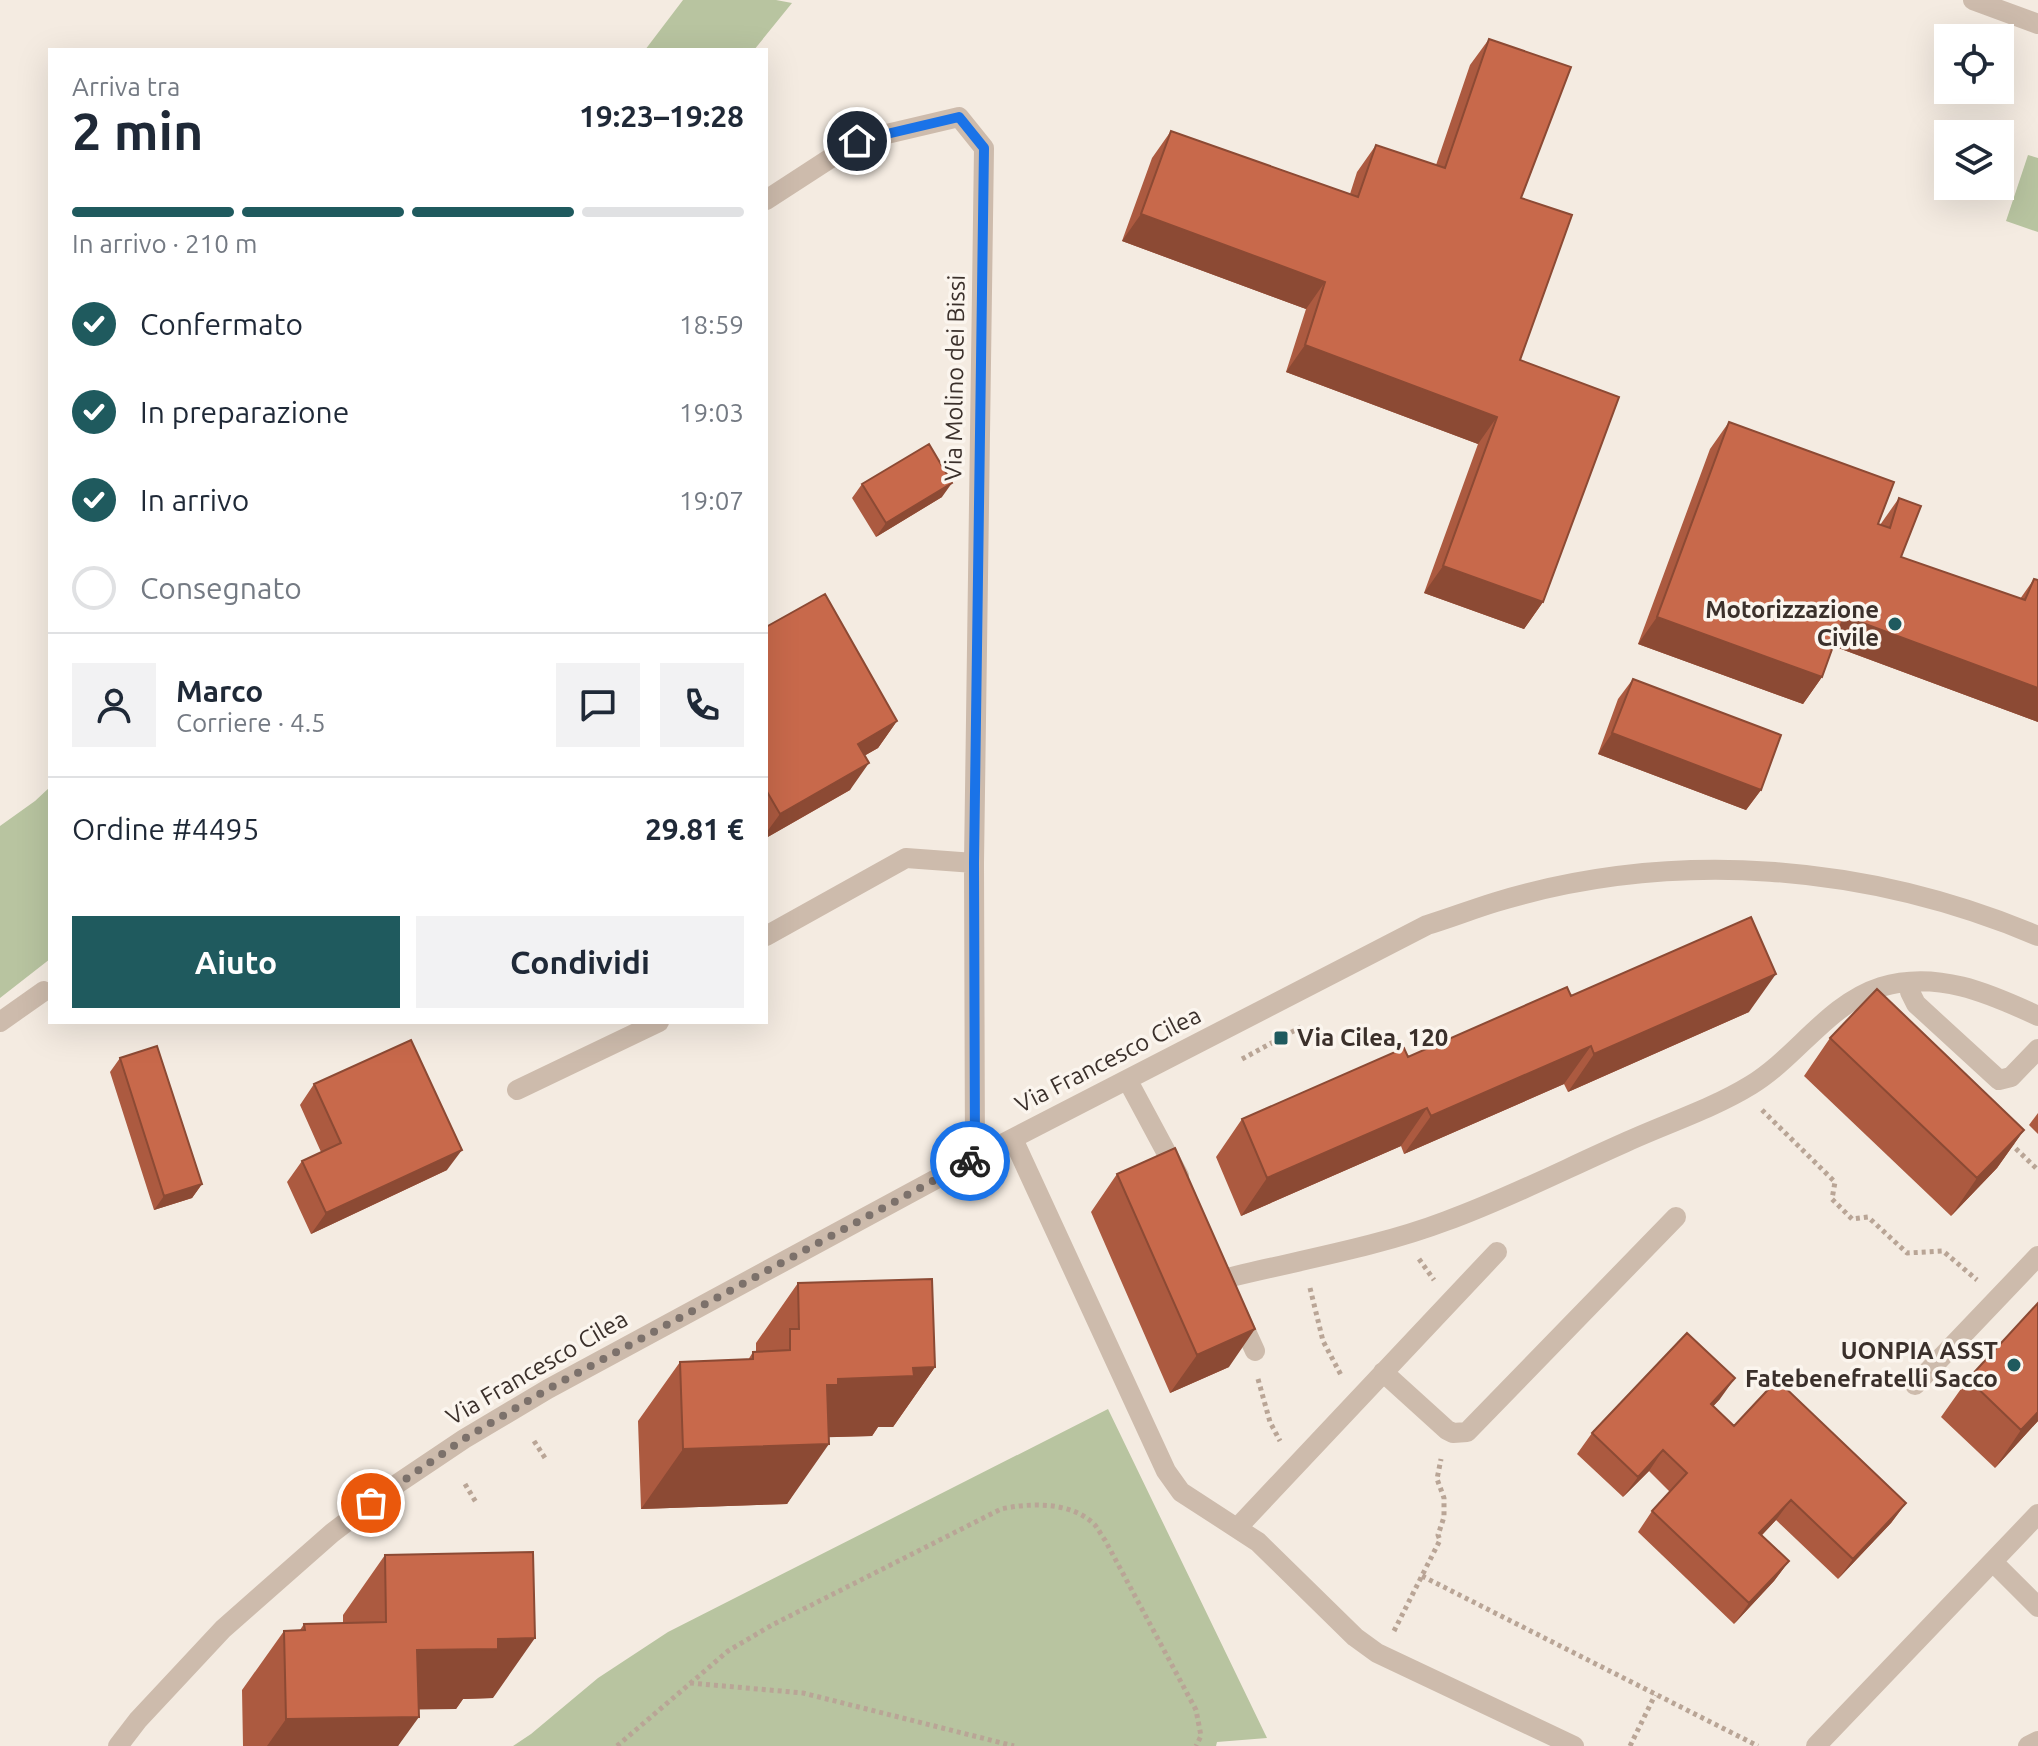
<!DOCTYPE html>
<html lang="it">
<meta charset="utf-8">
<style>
:root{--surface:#fff;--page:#f2f2f3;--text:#1f2937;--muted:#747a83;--line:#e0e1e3;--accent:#1f5a5e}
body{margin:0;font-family:Ubuntu,sans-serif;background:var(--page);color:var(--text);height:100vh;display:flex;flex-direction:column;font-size:30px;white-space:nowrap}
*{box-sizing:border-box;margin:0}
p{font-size:26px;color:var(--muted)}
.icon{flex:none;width:44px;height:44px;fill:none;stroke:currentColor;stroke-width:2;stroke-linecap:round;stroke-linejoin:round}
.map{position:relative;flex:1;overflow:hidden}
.panel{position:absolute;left:48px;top:48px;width:720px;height:976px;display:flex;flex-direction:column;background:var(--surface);border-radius:0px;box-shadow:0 8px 32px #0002}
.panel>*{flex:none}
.fabs{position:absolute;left:1934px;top:24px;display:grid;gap:16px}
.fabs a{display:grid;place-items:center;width:80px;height:80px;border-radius:0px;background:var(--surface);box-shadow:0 8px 32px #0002;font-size:40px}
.pin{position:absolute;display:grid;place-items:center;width:68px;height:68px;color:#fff;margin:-34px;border:4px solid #fff;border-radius:50%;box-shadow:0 2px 8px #0007}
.courier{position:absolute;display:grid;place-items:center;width:80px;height:80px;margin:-40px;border:6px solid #1a73e8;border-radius:50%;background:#fff;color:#222;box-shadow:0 2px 10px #0007}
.overview em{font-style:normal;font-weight:600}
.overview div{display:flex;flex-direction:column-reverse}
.overview{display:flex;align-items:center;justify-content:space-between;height:136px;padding:0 24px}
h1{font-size:52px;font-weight:600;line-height:60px}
.bar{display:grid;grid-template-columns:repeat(4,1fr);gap:12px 8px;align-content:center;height:96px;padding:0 24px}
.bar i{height:10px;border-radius:6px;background:var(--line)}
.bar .active{background:var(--accent)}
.bar p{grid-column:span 4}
.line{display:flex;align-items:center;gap:20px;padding:0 24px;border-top:2px solid var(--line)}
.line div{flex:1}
.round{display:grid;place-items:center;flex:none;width:84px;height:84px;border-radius:0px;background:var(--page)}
ol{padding:0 24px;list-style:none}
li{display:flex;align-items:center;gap:24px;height:88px}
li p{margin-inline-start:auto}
li .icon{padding:8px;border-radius:50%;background:var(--accent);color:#fff;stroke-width:4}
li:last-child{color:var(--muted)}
li i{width:44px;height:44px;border:4px solid var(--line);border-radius:50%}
.action{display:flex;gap:16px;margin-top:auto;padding:16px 24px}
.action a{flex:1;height:92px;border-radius:0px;background:var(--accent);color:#fff;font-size:32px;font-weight:600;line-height:92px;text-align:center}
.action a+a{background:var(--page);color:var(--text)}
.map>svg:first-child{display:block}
.green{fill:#b8c4a0}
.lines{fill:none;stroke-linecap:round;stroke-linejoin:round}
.path{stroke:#b9a596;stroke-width:5;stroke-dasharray:4 4;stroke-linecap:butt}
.minor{stroke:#cdbbac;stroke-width:20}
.wall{fill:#ac5a40}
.shaded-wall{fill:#8c4a34}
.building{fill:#c8694b;stroke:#8c4a34;stroke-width:2}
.done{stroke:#7c716b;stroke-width:8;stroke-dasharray:0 14.4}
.route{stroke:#1a73e8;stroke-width:10}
.poi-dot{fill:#1f5a5e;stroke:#fbf5ee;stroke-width:3}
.labels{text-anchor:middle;stroke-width:7;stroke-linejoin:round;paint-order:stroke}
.street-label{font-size:24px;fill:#3b302b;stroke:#fbf5ee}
.poi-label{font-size:24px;font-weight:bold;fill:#3b302b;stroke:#fbf5ee;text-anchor:end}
</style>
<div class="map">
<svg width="2038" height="1746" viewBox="0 0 2038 1746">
<rect width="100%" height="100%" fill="#f4ebe1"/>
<path class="green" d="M683 0H776L792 3 754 50H645Z
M2028 155 2038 158V232L2006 221Z
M50 787V959L0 998V826L35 801Z
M1108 1409 1267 1738 1217 1742 1216 1746H513L531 1734 598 1678 668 1632Z"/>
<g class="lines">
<path class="path" d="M1242 1059 1301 1027
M1762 1110 1835 1182 1832 1199 1852 1219 1868 1217 1907 1253 1943 1251 1977 1280
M2010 1143 2038 1170
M1419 1259 1434 1280
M1310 1288 1323 1341 1341 1375
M1258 1379 1270 1422 1280 1441
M534 1441 547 1461
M465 1484 477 1504
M1422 1576 1758 1746
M1394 1631 1440 1540 1438 1535 1444 1517V1498L1437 1479 1441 1459
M690 1683 803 1693 1014 1746
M617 1746 728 1651 772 1625 1001 1509C1029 1503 1070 1501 1094 1524 1098 1528 1101 1535 1105 1540L1196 1710 1201 1736 1196 1746
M1630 1746 1655 1695"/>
<path class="minor" d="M1973 0 2038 24
M766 200 857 141 959 117 984 148 974 863 975 1158
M766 936 906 858 974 863
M1910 982V992L1916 1004 1999 1080 2011 1077 2038 1049
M0 1022 44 991
M1128 1081 1179 1176
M517 1090 659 1022
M1013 1139 1166 1471 1181 1492 1258 1542 1355 1637 1377 1653 1574 1746
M1223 1279C1295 1261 1378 1247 1446 1221 1507 1199 1565 1169 1624 1143 1665 1124 1712 1109 1751 1085 1797 1057 1828 1004 1881 987 1936 970 1989 993 2038 1016
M1239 1316 1255 1351
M1383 1372 1447 1430 1453 1433 1467 1432 1676 1217
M1915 1385 2038 1256
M1237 1528 1497 1252
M1993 1562 2038 1607
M118 1746 138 1720 223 1629 332 1533 391 1488 464 1439 548 1389 975 1158 1427 925C1450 918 1473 909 1496 902 1675 848 1867 864 2038 936
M1816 1746 2038 1514
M2028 1746 2038 1741"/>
</g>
<path class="wall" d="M1489 39 1521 198 1520 360 1543 602 1524 629 1424 593 1478 444 1286 372 1306 309 1122 241 1152 158 1171 131 1350 194 1357 172 1376 145 1436 165 1470 65Z
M1729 422 1878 524 1880 525 1899 498 1901 557 2020 599 2034 579 2038 722 1833 646 1822 677 1803 704 1638 644 1710 449Z
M862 484 942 497 876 537 852 498Z
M766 627 897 721 878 748 864 756 850 790 766 838Z
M1633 679 1761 790 1746 810 1598 754 1618 699Z
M1571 996 1749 1012 1568 1092 1564 1084 1404 1154 1401 1146 1241 1216 1216 1157 1242 1119Z
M1830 1038 2024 1130 1997 1168 1951 1216 1804 1076Z
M120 1058 202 1184 192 1198 154 1210 110 1072Z
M314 1084 447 1170 311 1234 287 1182 302 1161 321 1152 300 1105Z
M2038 1113V1134L2029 1125Z
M1117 1174 1229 1367 1170 1393 1091 1212Z
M798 1283 935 1367 893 1427H878L872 1436 829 1437 787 1504 641 1509 638 1421 680 1362 748 1360 753 1352H756V1343Z
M1968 1379 2038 1421 1995 1468 1941 1417Z
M1720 1399 1713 1406 1734 1426 1906 1503 1891 1523 1838 1579 1776 1520 1762 1535 1789 1561 1774 1581 1734 1624 1638 1532 1652 1511 1670 1492 1649 1471 1623 1497 1577 1454 1592 1433Z
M385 1555 493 1698 463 1699 456 1709H418L398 1746H243L242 1690 284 1631 300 1630 304 1624 343 1623V1615Z"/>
<path class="shaded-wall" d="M1141 214 1325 282 1306 309 1122 241Z
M1305 345 1497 417 1478 444 1286 372Z
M952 483 942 497 876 537 886 523Z
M1443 566 1543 602 1524 629 1424 593Z
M1844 616 2038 688V722L1825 643Z
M1657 617 1822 677 1803 704 1638 644Z
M897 721 878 748 839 770 858 744Z
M1612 733 1761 790 1746 810 1598 754Z
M869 763 850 790 766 838V833L780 814Z
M1776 974 1749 1012 1568 1092 1594 1054Z
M1591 1046 1564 1084 1404 1154 1431 1116Z
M1427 1108 1401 1146 1241 1216 1267 1178Z
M2024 1130 1997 1168 1951 1216 1977 1178Z
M462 1150 447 1170 311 1234 326 1213Z
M202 1184 192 1198 154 1210 164 1196Z
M1255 1329 1229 1367 1170 1393 1197 1355Z
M935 1367 893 1427H878L872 1436 801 1438 827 1385 838 1379 913 1368Z
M1735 1378 1720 1399 1696 1425 1711 1404Z
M2038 1412V1421L1995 1468 2021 1430Z
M829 1444 787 1504 641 1509 683 1449Z
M1663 1450 1649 1471 1623 1497 1638 1477Z
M1791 1500 1776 1520 1745 1553 1759 1533Z
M1906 1503 1891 1523 1838 1579 1853 1559Z
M1789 1561 1774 1581 1734 1624 1749 1603Z
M535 1638 493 1698 463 1699 456 1709 376 1710 417 1650 498 1639Z
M419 1717 398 1746H267L286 1719Z"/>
<path class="building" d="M1489 39 1571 67 1521 198 1572 215 1520 360 1619 397 1543 602 1443 566 1497 417 1305 345 1325 282 1141 214 1171 131 1358 197 1376 145 1445 168Z
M1729 422 1894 482 1878 524 1890 528 1899 498 1921 506 1901 557 2025 600 2034 579 2038 580V688L1844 616 1822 677 1657 617Z
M929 444 952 483 886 523 862 484Z
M825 594 897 721 858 744 869 763 780 814 766 790V627Z
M1633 679 1781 735 1761 790 1612 733Z
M1751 917 1776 974 1594 1054 1591 1046 1431 1116 1427 1108 1267 1178 1242 1119 1404 1048 1408 1057 1567 987 1571 996Z
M1877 989 2024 1130 1977 1178 1830 1038Z
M411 1040 462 1150 326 1213 302 1161 341 1143 314 1084Z
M157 1046 202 1184 164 1196 120 1058Z
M1175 1148 1255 1329 1197 1355 1117 1174Z
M932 1279 935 1367 913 1368 914 1376 838 1379V1385H827L829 1444 683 1449 680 1362 753 1359V1352L790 1350V1329H799L798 1283Z
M2038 1303V1412L2021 1430 1968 1379Z
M1687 1333 1735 1378 1711 1404 1734 1426 1777 1380 1906 1503 1853 1559 1791 1500 1759 1533 1789 1561 1749 1603 1652 1511 1687 1473 1663 1450 1638 1477 1592 1433Z
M533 1552 535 1638 498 1639V1649L417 1650 419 1717 286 1719 284 1631 305 1630 304 1624 386 1622 385 1555Z"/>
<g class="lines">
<path class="done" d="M371 1503 464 1439 548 1389 970 1161"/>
<path class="route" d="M857 141 959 117 984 148 974 863 975 1158 970 1161"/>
</g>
<g class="poi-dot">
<circle cx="1895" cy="624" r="8"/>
<rect x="1273" y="1030" width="16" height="16" rx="4"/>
<circle cx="2014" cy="1365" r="8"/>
</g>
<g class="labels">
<g class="street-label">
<text transform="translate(955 378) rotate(-89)" y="8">Via Molino dei Bissi</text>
<text transform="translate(1108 1060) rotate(-27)" y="8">Via Francesco Cilea</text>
<text transform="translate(537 1368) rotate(-30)" y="8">Via Francesco Cilea</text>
</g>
<g class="poi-label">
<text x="1879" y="618">Motorizzazione<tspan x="1879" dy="28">Civile</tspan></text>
<text x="1297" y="1046" text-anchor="start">Via Cilea, 120</text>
<text x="1998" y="1359">UONPIA ASST<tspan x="1998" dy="28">Fatebenefratelli Sacco</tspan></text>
</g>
</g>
</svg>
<div class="fabs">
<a><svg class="icon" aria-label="locate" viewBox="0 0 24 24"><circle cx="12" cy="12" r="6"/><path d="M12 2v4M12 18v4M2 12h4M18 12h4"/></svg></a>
<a><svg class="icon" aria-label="layers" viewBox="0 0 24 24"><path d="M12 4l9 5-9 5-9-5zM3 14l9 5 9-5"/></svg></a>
</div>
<div class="pin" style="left:371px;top:1503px;background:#ea580c"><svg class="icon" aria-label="bag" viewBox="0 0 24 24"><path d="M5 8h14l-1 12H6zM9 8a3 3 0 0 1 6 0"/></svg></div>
<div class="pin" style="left:857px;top:141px;background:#1f2937"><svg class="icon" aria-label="home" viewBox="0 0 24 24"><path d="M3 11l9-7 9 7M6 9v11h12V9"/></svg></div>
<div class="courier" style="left:970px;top:1161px"><svg class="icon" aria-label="bike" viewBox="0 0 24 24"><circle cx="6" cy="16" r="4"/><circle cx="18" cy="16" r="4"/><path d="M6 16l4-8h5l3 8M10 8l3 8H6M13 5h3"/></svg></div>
<section class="panel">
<div class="overview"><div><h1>2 min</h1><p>Arriva tra</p></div><em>19:23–19:28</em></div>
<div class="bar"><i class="active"></i><i class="active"></i><i class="active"></i><i></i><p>In arrivo · 210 m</p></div>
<ol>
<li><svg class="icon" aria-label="check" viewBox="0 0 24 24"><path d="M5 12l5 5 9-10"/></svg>Confermato<p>18:59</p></li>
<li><svg class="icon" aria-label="check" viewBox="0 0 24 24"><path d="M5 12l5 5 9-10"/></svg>In preparazione<p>19:03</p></li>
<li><svg class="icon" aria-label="check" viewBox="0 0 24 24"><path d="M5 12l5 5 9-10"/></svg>In arrivo<p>19:07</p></li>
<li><i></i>Consegnato</li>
</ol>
<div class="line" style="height:144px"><a class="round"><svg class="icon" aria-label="person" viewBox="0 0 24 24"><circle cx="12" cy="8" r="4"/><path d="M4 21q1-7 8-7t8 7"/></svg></a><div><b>Marco</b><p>Corriere · 4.5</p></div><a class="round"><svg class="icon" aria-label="chat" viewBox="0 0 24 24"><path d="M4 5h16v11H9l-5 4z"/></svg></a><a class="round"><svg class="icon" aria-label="phone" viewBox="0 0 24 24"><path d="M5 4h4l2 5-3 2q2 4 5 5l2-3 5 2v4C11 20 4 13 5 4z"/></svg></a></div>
<div class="line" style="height:104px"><div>Ordine #4495</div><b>29.81 €</b></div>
<div class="action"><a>Aiuto</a><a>Condividi</a></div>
</section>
</div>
